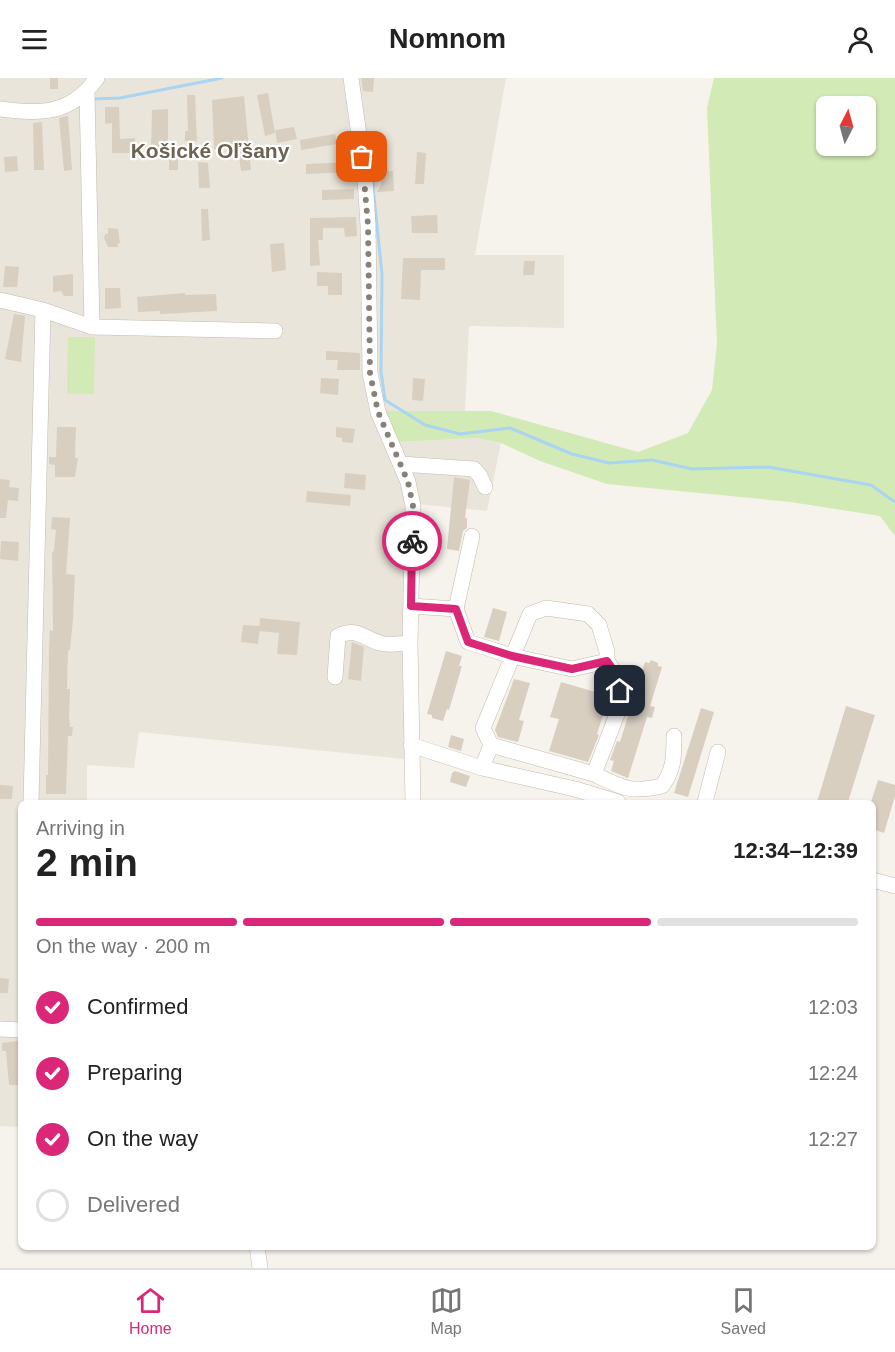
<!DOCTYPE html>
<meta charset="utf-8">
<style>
:root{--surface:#fff;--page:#f2f2f2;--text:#222;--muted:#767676;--line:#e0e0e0;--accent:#db2777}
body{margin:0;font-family:Arial,sans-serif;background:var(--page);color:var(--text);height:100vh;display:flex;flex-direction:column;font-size:22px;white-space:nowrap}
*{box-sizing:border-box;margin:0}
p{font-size:20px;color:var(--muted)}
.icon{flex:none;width:33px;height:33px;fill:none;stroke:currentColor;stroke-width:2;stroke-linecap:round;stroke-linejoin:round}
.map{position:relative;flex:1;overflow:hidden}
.drawer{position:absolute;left:18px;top:722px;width:858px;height:450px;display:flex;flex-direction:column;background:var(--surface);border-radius:9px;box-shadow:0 2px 4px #0004}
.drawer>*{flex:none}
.needle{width:39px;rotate:6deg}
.tools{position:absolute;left:816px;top:18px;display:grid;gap:12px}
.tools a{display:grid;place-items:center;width:60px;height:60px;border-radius:9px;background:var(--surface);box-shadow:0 2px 4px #0004;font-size:30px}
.pin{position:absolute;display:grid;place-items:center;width:51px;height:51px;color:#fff;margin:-26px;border-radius:12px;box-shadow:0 3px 9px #0006}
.courier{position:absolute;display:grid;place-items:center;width:60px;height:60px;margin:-30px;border:4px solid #db2777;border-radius:50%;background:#fff;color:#222;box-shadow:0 2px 8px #0007}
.headline em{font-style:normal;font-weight:700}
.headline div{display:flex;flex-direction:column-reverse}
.headline{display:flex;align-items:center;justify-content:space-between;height:102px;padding:0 18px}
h1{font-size:39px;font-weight:700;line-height:45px}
.bar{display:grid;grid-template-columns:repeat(4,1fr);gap:9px 6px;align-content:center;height:72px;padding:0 18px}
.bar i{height:8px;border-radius:4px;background:var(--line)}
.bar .current{background:var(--accent)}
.bar p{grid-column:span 4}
ol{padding:0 18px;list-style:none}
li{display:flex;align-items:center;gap:18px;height:66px}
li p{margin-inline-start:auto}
li .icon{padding:6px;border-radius:50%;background:var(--accent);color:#fff;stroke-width:4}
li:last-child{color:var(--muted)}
li i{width:33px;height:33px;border:3px solid var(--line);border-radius:50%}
header{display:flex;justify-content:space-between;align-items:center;height:78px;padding:0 18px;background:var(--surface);font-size:27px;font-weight:700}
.dock{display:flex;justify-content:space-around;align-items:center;height:84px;border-top:2px solid var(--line);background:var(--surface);font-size:16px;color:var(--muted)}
.dock a{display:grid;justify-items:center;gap:3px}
.dock .current{color:var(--accent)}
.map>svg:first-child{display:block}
.residential{fill:#eae5da}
.green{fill:#d2eab5;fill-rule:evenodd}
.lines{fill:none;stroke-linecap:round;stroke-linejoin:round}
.stream{stroke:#a9d4f2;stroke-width:3}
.building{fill:#d8cfc1}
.minor-casing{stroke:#c2bbae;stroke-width:16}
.minor{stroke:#fff;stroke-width:15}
.done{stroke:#878178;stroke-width:6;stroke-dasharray:0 10.8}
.route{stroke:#db2777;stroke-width:8}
.labels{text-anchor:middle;stroke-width:4.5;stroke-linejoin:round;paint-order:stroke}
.quarter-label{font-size:21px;font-weight:bold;fill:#6e6250;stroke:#fff}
</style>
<header><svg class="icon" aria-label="menu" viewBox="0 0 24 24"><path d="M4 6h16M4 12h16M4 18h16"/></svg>Nomnom<svg class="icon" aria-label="person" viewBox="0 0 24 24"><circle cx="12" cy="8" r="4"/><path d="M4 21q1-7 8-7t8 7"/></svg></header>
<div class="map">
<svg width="895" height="1190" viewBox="0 0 895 1190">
<rect width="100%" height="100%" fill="#f6f3ec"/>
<path class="residential" d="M0 0H506L475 177H564V250L469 248 465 333H385L398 364 477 360 501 365 487 433 417 426 418 529 404 681 139 654 134 690 87 687V724H21V1049L0 1048Z"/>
<path class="green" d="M714 0H895V458L880 438 791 424 607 406 540 383 501 365 477 360 398 364 384 333H491L638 374 688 355 712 312 717 265 707 30ZM826 28H866V68H826Z
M68 259H95L94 316H67Z"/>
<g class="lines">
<path class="stream" d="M93 21 120 20 222 0
M368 61 382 196 381 293 385 322 425 347 460 356 510 350 572 376 609 385 652 382 692 391 768 389 871 407 895 424"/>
</g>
<path class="building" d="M50 0H58V11H50Z
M361 0H374L373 14 363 13Z
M268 15 275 55 265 58 257 17Z
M187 17H195L197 63H185V53H188Z
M244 18 251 92 241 93 238 70 214 71 212 22Z
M105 29H119L120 61 135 60 136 75H112V45L105 46Z
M168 31V74L151 75 152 32Z
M68 38 72 92 64 93 59 40Z
M42 44 44 92H34L33 45Z
M294 49 297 61 277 65 275 52Z
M335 56 337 66 301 72 300 62Z
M417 74 426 75 424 106H415Z
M17 78 18 93 5 94 4 79Z
M178 80V92H169V81Z
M198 84 208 85 210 110H199Z
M350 84V94L306 96V86Z
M381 93H393L394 113 377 114 381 107Z
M354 111V121L322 122V112Z
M201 131H208L210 162 202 163Z
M437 137 438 155H412L411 138Z
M356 139 357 158 345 159 344 150H323V162H318L320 187 310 188V140Z
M108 150 118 151 120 165H118V169H108L104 160 105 156H108Z
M284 165 286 192 272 194 270 166Z
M403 180H445V192H421L420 222 401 221Z
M524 183H535L534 197H523Z
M5 188 19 189 17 209H3Z
M317 194 342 195V217H328V208H317Z
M73 196V218H64L61 213 53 214V198Z
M105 210H120L121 230 105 231Z
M185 215V217L216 216 217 233 160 236V233L138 234 137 219Z
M14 236 25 238 21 284 5 281Z
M326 273 360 275V292H337L338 282H326Z
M321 300 339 301 338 317 320 315Z
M413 300 425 301 423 323 412 322Z
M57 349H76L75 380H78L75 399H55V387L49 386V379H56Z
M336 349 355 351 353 365 342 364V360L336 359Z
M345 395 366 397 365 412 344 410Z
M454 399 470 402 465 440H467V450L463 453 459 473 447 471Z
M0 401 10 402 9 409 19 410 18 423 8 422 6 440H0Z
M307 413 351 417 350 428 306 424Z
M52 439 70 440 66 496 75 497 73 541 70 572H68L67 611H70L69 639 70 649H73L72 658H68L66 716H46V697H48L49 571 50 552 53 553 52 475 54 472 56 452 51 451Z
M1 463 19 464 18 483 0 481Z
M493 530 507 534 499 563 484 559Z
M260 540 300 544 297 577 277 576 279 555 259 553Z
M243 547 260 548 258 566 241 564Z
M352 564 364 569 361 603 348 601Z
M446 573 462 578 459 588H462L449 632 447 631 443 643 432 640V637L427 636Z
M651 582 658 585V588L662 589 650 628 655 629 652 640 647 639 628 700 611 693 614 683 610 682 617 663 620 664 645 584 649 585Z
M514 601 530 605 519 642 524 643 518 664 498 659 495 652Z
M561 604 609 618 597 656 599 657 588 684 549 673 559 641 550 639Z
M846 628 875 637 848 724H817Z
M701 630 714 634 688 719 674 715Z
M451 657 464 661 461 673 448 669Z
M455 693 470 698 466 709 450 704 452 695Z
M878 702 895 707V718L884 755 873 751V724H871Z
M0 707 13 708 12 721H0Z
M0 900 9 901 8 915H0Z
M18 963 21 1007H9L6 973H2V965Z"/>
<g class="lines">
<g class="minor-casing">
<path id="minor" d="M351 0 365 100 368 147 370 295 378 334 408 404 413 428 410 565 413 724
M87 14 92 249
M0 31C42 36 70 37 97 0
M0 222 43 232 31 724
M43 232 92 249 275 253
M401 386 474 391 480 398 485 409
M472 458 456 531 468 564 512 578 572 591 607 583V574L599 547 588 536 546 530 530 536 483 650 491 667 482 690
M411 528 456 531
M335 599 338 558C358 549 362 560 380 565 389 568 401 565 410 565
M411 667 482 690 575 711 618 724
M491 667 594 696 621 626 619 600 607 583
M594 696C623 710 630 715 662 708 674 692 674 678 674 658
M705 724 718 674
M873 802 895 808
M0 951 21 952
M257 1168 260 1190"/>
</g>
<use href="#minor" class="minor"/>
</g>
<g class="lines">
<path class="done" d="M362 79 368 147 370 295 378 334 408 404 413 428 412 463"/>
<path class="route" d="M412 463 411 528 456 531 468 564 512 578 572 591 607 583 619 600 620 613"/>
</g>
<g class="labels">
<g class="quarter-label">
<text x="210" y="80">Košické Oľšany</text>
</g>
</g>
</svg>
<div class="tools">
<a><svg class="needle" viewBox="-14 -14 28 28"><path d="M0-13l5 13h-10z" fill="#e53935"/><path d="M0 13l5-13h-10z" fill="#767676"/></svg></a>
</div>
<div class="pin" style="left:362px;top:79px;background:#ea580c"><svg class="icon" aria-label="bag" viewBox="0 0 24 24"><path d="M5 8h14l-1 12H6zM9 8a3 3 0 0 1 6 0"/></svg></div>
<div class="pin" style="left:620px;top:613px;background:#1f2937"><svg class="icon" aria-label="home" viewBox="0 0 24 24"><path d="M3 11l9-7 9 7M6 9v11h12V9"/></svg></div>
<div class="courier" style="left:412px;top:463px"><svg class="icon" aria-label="bike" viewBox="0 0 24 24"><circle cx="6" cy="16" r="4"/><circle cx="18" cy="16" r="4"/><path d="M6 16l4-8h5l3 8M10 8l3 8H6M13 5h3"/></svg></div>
<section class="drawer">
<div class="headline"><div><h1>2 min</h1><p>Arriving in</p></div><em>12:34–12:39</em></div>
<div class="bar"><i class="current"></i><i class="current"></i><i class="current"></i><i></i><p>On the way · 200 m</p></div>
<ol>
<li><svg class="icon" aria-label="check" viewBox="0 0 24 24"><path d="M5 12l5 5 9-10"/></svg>Confirmed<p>12:03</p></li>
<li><svg class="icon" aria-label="check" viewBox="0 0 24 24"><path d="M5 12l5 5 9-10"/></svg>Preparing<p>12:24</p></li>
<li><svg class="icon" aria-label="check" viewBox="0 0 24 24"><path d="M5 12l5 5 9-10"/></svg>On the way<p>12:27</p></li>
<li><i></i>Delivered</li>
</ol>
</section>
</div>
<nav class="dock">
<a class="current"><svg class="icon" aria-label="home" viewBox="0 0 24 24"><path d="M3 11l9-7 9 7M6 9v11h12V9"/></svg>Home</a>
<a><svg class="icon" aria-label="map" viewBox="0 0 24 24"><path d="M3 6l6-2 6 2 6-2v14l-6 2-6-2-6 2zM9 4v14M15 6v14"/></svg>Map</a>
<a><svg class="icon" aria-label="saved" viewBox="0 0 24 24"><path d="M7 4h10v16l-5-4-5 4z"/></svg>Saved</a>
</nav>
